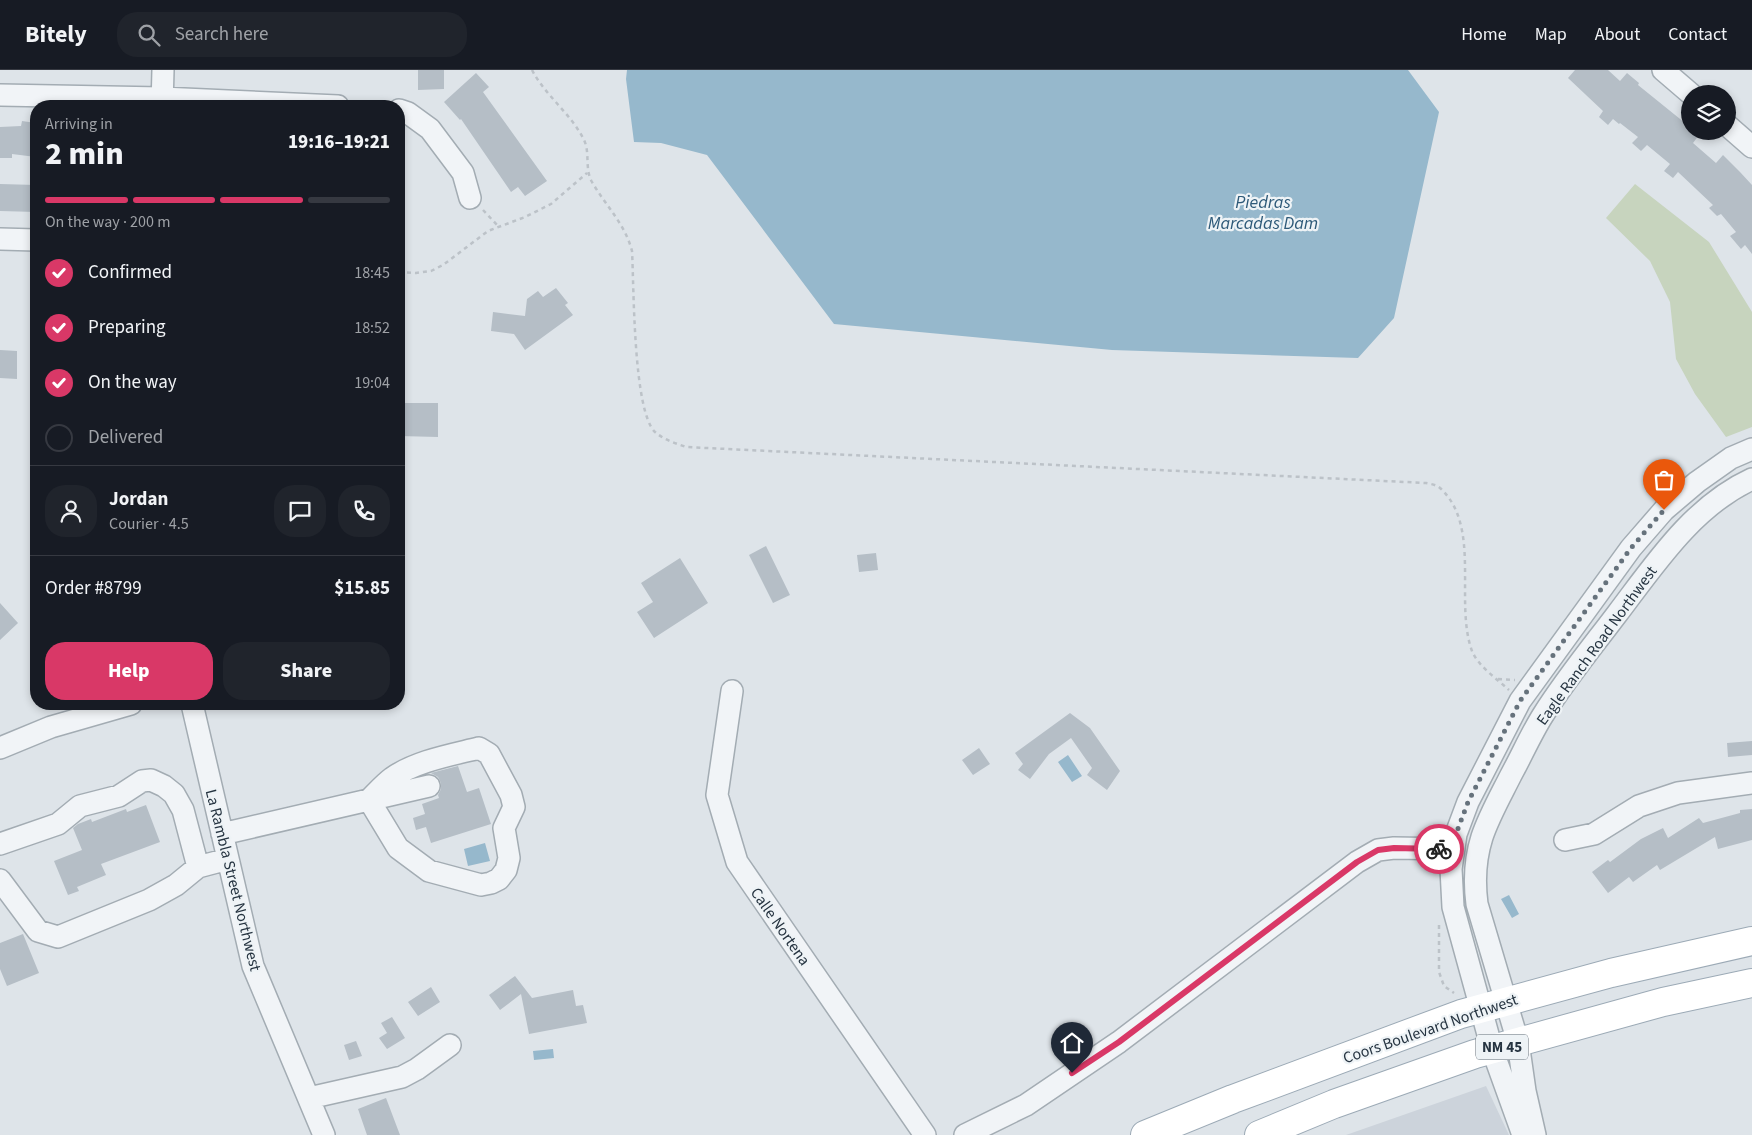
<!DOCTYPE html>
<meta charset="utf-8">
<style>
:root{--surface:#171b24;--page:#20242c;--text:#f1f3f6;--muted:#9ea1a6;--line:#363941;--accent:#d93867}
body{margin:0;font-family:"Source Sans 3",sans-serif;background:var(--page);color:var(--text);height:100vh;display:flex;flex-direction:column;font-size:19px;white-space:nowrap}
*{box-sizing:border-box;margin:0}
p{font-size:16px;color:var(--muted)}
.icon{flex:none;width:28px;height:28px;fill:none;stroke:currentColor;stroke-width:2;stroke-linecap:round;stroke-linejoin:round}
.map{position:relative;flex:1;overflow:hidden}
.sheet{position:absolute;left:30px;top:30px;width:375px;height:610px;display:flex;flex-direction:column;background:var(--surface);border-radius:20px;box-shadow:0 2px 8px #0003}
.sheet>*{flex:none}
.tools{position:absolute;left:1681px;top:15px;display:grid;gap:10px}
.tools a{display:grid;place-items:center;width:55px;height:55px;border-radius:50%;background:var(--surface);box-shadow:0 2px 8px #0003;font-size:25px}
.pin{position:absolute;display:grid;place-items:center;width:42px;height:42px;color:#fff;margin:-51px -21px;border-radius:50% 50% 50% 0;rotate:-45deg;box-shadow:0 0 5px #0007}
.pin .icon{rotate:45deg}
.courier{position:absolute;display:grid;place-items:center;width:50px;height:50px;margin:-25px;border:4px solid #d93867;border-radius:50%;background:#fff;color:#222;box-shadow:0 1px 6px #0007}
.overview em{font-style:normal;font-weight:800}
.overview div{display:flex;flex-direction:column-reverse}
.overview{display:flex;align-items:center;justify-content:space-between;height:85px;padding:0 15px}
h1{font-size:32px;font-weight:800;line-height:38px}
.bar{display:grid;grid-template-columns:repeat(4,1fr);gap:8px 5px;align-content:center;height:60px;padding:0 15px}
.bar i{height:6px;border-radius:4px;background:var(--line)}
.bar .active{background:var(--accent)}
.bar p{grid-column:span 4}
.line{display:flex;align-items:center;gap:12px;padding:0 15px;border-top:1px solid var(--line)}
.line div{flex:1}
.round{display:grid;place-items:center;flex:none;width:52px;height:52px;border-radius:20px;background:var(--page)}
ol{padding:0 15px;list-style:none}
li{display:flex;align-items:center;gap:15px;height:55px}
li p{margin-inline-start:auto}
li .icon{padding:5px;border-radius:50%;background:var(--accent);color:#fff;stroke-width:4}
li:last-child{color:var(--muted)}
li i{width:28px;height:28px;border:2px solid var(--line);border-radius:50%}
.action{display:flex;gap:10px;margin-top:auto;padding:10px 15px}
.action a{flex:1;height:58px;border-radius:20px;background:var(--accent);color:#fff;font-size:20px;font-weight:800;line-height:58px;text-align:center}
.action a+a{background:var(--page);color:var(--text)}
header{display:flex;align-items:center;gap:30px;box-sizing:border-box;height:70px;padding:0 25px;background:var(--surface);border-bottom:1px solid var(--line)}
header strong{font-size:24px}
nav{display:flex;gap:28px;margin-inline-start:auto;font-size:18px}
.search{width:350px;height:45px;background:var(--page);display:flex;align-items:center;gap:12px;box-sizing:border-box;padding:0 18px;border-radius:20px;color:var(--muted);font-size:19px}
.map>svg:first-child{display:block}
.built{fill:#ccd3db}
.green{fill:#c7d4be}
.water{fill:#96b8cc}
.building{fill:#b5bec6}
.lines{fill:none;stroke-linecap:round;stroke-linejoin:round}
.minor-casing{stroke:#a3acb3;stroke-width:24}
.major-casing{stroke:#9caab6;stroke-width:30}
.path{stroke:#bcc2c8;stroke-width:2.5;stroke-dasharray:4 4;stroke-linecap:butt}
.minor{stroke:#f1f4f7;stroke-width:21}
.major{stroke:#fff;stroke-width:28}
.done{stroke:#66727c;stroke-width:5;stroke-dasharray:0 9}
.route{stroke:#d93867;stroke-width:6}
.labels{text-anchor:middle;stroke-width:4.5;stroke-linejoin:round;paint-order:stroke}
.shield{fill:#eef3f6;stroke:#626d77;stroke-width:1}
.shield-label{font-size:15px;font-weight:bold;fill:#263441}
.street-label{font-size:16px;fill:#263441;stroke:#eef3f6}
.water-label{font-size:18px;font-style:italic;fill:#2d5978;stroke:#eef3f6}
</style>
<header>
<strong>Bitely</strong>
<div class="search"><svg class="icon" aria-label="search" viewBox="0 0 24 24"><circle cx="10" cy="10" r="6"/><path d="M15 15l6 6"/></svg>Search here</div>
<nav><a>Home</a><a>Map</a><a>About</a><a>Contact</a></nav>
</header>
<div class="map">
<svg width="1752" height="1065" viewBox="0 0 1752 1065">
<rect width="100%" height="100%" fill="#dee4e9"/>
<path class="built" d="M1486 1016 1509 1065H1346Z"/>
<path class="green" d="M1635 114 1709 172 1752 242V357L1726 367 1695 324 1676 289 1670 232 1650 191 1606 148Z"/>
<path class="water" d="M627 0H1408L1439 42 1394 248 1358 288 1112 280 834 254 707 85 661 73 634 72 626 9Z
M1068 685 1082 706 1072 712 1058 692Z
M485 773 490 791 468 796 464 779Z
M1509 825 1519 844 1512 848 1501 829Z
M553 979 554 988 534 990 533 981Z"/>
<path class="building" d="M418 0H444V19L418 20Z
M1575 0H1608L1620 11 1627 3 1639 13 1638 15 1690 57V61H1695L1699 65 1693 73 1716 93 1723 85 1740 102 1752 115V184L1745 175 1741 179 1730 166 1736 162 1721 144 1717 146 1709 138 1713 135 1678 102 1673 108 1664 101 1670 94 1647 75 1641 81 1632 73 1638 67 1620 53 1619 54 1613 49 1608 55 1599 47 1603 41 1568 8Z
M476 3 489 17 483 22 547 111 525 126 518 117 511 122 461 49 460 50 444 32Z
M22 51 36 53V87L12 84V88H0V57L21 56Z
M0 114 36 115V142L0 141Z
M556 218 568 233 565 235 573 245 525 280 514 264 491 261 493 242 525 246 527 229 538 221 543 227Z
M0 280 17 281V309L0 308Z
M399 333H438V367L399 366Z
M766 476 790 525 773 533 749 485Z
M876 483 878 500 859 502 857 485Z
M680 488 708 533 654 568 637 542 653 532 641 513Z
M0 533 18 553 0 570Z
M1070 643 1090 658 1120 701 1107 720 1087 705 1092 698 1071 668 1049 684 1030 709 1018 700 1023 694 1015 683Z
M1752 671V685L1728 687 1727 673Z
M979 678 990 694 973 705 962 690Z
M458 696 467 722 479 718 491 754 431 773 426 757 416 760 413 748 425 744 422 734 439 728 438 725 441 719V713L438 707 431 703Z
M146 735 160 772 101 794 106 805 77 817 79 821 68 825 54 791 82 780 73 758 78 754 91 749 92 752 126 739 127 742Z
M1752 739V770L1718 779 1715 767 1660 800 1657 795 1633 812 1629 807 1608 823 1592 802 1608 790 1610 792 1641 769 1663 758 1668 768 1699 748 1703 753 1740 743V740Z
M23 864 39 903 7 916 0 899V873Z
M515 906 532 928 573 920 576 936 583 935 587 953 529 964 521 924 500 940 489 925Z
M431 917 440 932 418 946 408 932Z
M392 947 405 968 387 979 379 968 387 963 381 953Z
M356 971 362 986 349 990 344 975Z
M386 1028 400 1065H367L358 1039Z"/>
<g class="lines">
<g class="minor-casing">
<path id="minor" d="M1663 0 1691 24
M0 25 162 28 338 36
M162 36 163 0
M399 40 408 43 430 59 463 103 470 128
M1728 56 1752 77
M0 169 36 170
M732 621 717 725 737 792 925 1065
M192 634 253 896 324 1065
M0 678 51 657 131 634
M479 678 489 684 511 725 514 737 504 758 509 788 506 800 499 809 491 813 481 815 429 801 398 778 369 730C376 723 384 714 392 708 416 691 451 685 479 678Z
M222 764 429 716
M1565 770 1594 764 1639 736 1678 723 1752 713
M0 774 58 754 80 736 119 726 142 711 151 710 164 716 174 724 183 740 198 797
M0 810 38 861 58 867 149 830 176 815 198 797 228 789
M309 1028 402 1007 417 999 450 975
M965 1065 1026 1035 1119 972 1357 792 1378 780 1394 778 1454 779
M1523 1065 1492 979 1453 837 1451 799 1456 764 1468 732 1520 631 1631 478 1664 440 1697 412 1731 388 1752 379
M1535 1065 1525 1021 1518 972 1477 834C1474 811 1475 789 1482 767 1489 746 1501 725 1511 705 1522 685 1531 664 1543 645 1565 610 1592 577 1617 544 1655 494 1693 436 1752 409"/>
</g>
<g class="major-casing">
<path id="major" d="M1145 1065 1233 1029 1461 944 1611 903 1752 871
M1259 1065 1334 1034 1475 984 1663 932 1752 913"/>
</g>
<path class="path" d="M532 0C545 25 570 43 583 68 591 82 584 98 592 112 606 136 625 154 632 181 634 216 633 341 655 362 664 370 675 373 686 377L1426 413C1431 414 1437 415 1440 418 1482 456 1454 532 1472 581 1478 596 1497 609 1509 620
M483 140 499 157
M399 202 416 203 431 201 443 195 488 161 525 147 551 134 587 103
M1498 609 1515 610
M1439 855V902L1444 916 1454 923"/>
<use href="#minor" class="minor"/>
<use href="#major" class="major"/>
</g>
<g class="lines">
<path class="done" d="M1439 779H1454L1456 764 1468 732 1520 631 1631 478 1664 440"/>
<path class="route" d="M1072 1003 1119 972 1357 792 1378 780 1394 778 1439 779"/>
</g>
<g class="labels">
<rect class="shield" x="1476" y="964.5" width="52" height="25" rx="4"/>
<g class="shield-label">
<text x="1502" y="982">NM 45</text>
</g>
<g class="street-label">
<text transform="translate(1596 575) rotate(-54)" y="6">Eagle Ranch Road Northwest</text>
<text transform="translate(234 810) rotate(76)" y="6">La Rambla Street Northwest</text>
<text transform="translate(781 856) rotate(55)" y="6">Calle Nortena</text>
<text transform="translate(1430 958) rotate(-19)" y="6">Coors Boulevard Northwest</text>
</g>
<g class="water-label">
<text x="1263" y="138">Piedras<tspan x="1263" dy="21">Marcadas Dam</tspan></text>
</g>
</g>
</svg>
<div class="tools">
<a><svg class="icon" aria-label="layers" viewBox="0 0 24 24"><path d="M12 4l9 5-9 5-9-5zM3 14l9 5 9-5"/></svg></a>
</div>
<div class="pin" style="left:1664px;top:440px;background:#ea580c"><svg class="icon" aria-label="bag" viewBox="0 0 24 24"><path d="M5 8h14l-1 12H6zM9 8a3 3 0 0 1 6 0"/></svg></div>
<div class="pin" style="left:1072px;top:1003px;background:#1f2937"><svg class="icon" aria-label="home" viewBox="0 0 24 24"><path d="M3 11l9-7 9 7M6 9v11h12V9"/></svg></div>
<div class="courier" style="left:1439px;top:779px"><svg class="icon" aria-label="bike" viewBox="0 0 24 24"><circle cx="6" cy="16" r="4"/><circle cx="18" cy="16" r="4"/><path d="M6 16l4-8h5l3 8M10 8l3 8H6M13 5h3"/></svg></div>
<section class="sheet">
<div class="overview"><div><h1>2 min</h1><p>Arriving in</p></div><em>19:16–19:21</em></div>
<div class="bar"><i class="active"></i><i class="active"></i><i class="active"></i><i></i><p>On the way · 200 m</p></div>
<ol>
<li><svg class="icon" aria-label="check" viewBox="0 0 24 24"><path d="M5 12l5 5 9-10"/></svg>Confirmed<p>18:45</p></li>
<li><svg class="icon" aria-label="check" viewBox="0 0 24 24"><path d="M5 12l5 5 9-10"/></svg>Preparing<p>18:52</p></li>
<li><svg class="icon" aria-label="check" viewBox="0 0 24 24"><path d="M5 12l5 5 9-10"/></svg>On the way<p>19:04</p></li>
<li><i></i>Delivered</li>
</ol>
<div class="line" style="height:90px"><a class="round"><svg class="icon" aria-label="person" viewBox="0 0 24 24"><circle cx="12" cy="8" r="4"/><path d="M4 21q1-7 8-7t8 7"/></svg></a><div><b>Jordan</b><p>Courier · 4.5</p></div><a class="round"><svg class="icon" aria-label="chat" viewBox="0 0 24 24"><path d="M4 5h16v11H9l-5 4z"/></svg></a><a class="round"><svg class="icon" aria-label="phone" viewBox="0 0 24 24"><path d="M5 4h4l2 5-3 2q2 4 5 5l2-3 5 2v4C11 20 4 13 5 4z"/></svg></a></div>
<div class="line" style="height:65px"><div>Order #8799</div><b>$15.85</b></div>
<div class="action"><a>Help</a><a>Share</a></div>
</section>
</div>
